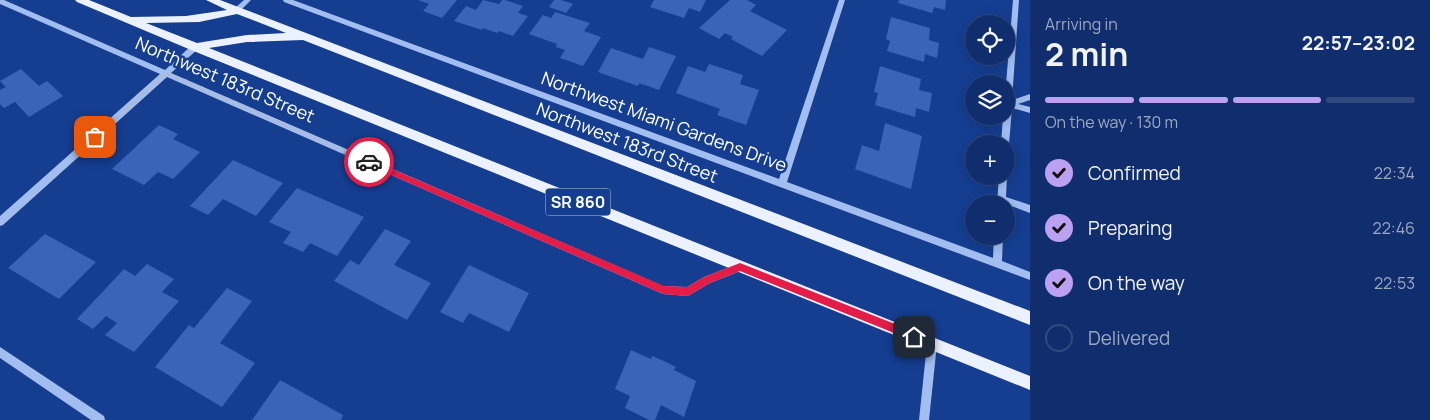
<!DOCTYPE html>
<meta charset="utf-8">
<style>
:root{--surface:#102e6d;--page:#193672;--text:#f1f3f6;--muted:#9ca8c2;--line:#304a80;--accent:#bca0f2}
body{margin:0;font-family:Manrope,sans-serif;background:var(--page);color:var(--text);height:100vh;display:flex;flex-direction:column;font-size:19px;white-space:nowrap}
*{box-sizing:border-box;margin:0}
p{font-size:16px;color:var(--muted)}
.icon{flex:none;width:28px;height:28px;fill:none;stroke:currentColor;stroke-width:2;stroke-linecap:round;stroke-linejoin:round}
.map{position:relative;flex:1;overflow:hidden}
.details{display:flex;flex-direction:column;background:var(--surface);width:400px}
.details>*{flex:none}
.tools{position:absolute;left:965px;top:15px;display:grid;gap:10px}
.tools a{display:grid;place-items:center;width:50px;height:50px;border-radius:50%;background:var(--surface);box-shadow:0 2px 12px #0003,0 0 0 1px var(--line);font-size:25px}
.pin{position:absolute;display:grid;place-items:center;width:42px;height:42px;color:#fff;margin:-21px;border-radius:10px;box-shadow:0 2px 8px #0006}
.courier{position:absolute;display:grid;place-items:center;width:50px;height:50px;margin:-25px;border:4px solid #e11d48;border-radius:50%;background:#fff;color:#222;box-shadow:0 1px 6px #0007}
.summary em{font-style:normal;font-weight:700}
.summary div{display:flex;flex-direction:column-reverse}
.summary{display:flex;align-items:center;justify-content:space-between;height:85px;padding:0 15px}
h1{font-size:32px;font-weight:700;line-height:38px}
.bar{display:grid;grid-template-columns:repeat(4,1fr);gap:8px 5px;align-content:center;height:60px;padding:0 15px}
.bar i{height:6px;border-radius:4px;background:var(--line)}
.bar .selected{background:var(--accent)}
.bar p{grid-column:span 4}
ol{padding:0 15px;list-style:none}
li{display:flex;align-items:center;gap:15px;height:55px}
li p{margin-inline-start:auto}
li .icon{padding:5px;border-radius:50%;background:var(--accent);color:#111;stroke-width:4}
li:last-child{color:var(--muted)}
li i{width:28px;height:28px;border:2px solid var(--line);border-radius:50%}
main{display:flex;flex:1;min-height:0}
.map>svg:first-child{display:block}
.building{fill:#3964b8}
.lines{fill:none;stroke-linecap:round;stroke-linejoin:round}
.minor{fill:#a2bef1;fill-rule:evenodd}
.major{fill:#ecf1ff;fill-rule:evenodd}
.route{fill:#e11d48}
.done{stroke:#adbbd8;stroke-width:5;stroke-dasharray:0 9}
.labels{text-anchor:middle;stroke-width:5;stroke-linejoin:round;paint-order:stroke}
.shield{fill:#153e91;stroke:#b9c5de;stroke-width:1}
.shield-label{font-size:16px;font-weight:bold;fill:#fff}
.street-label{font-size:18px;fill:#fff;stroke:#153e91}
</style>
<main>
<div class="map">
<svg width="1030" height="420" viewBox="0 0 1030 420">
<rect width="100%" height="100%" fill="#153e91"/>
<path class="building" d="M418 0H457L442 18 423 11 429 4Z
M483 0 499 4 502 0H505L523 6 518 13 528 16 513 36 499 31 497 33 483 28 482 30 454 21 466 6 476 10Z
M554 0H561L573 4 566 13 549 7Z
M654 0H706L700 12 689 8 684 18 650 7Z
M730 0H747L756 5 750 11 787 30 762 56 731 39 733 37 725 33 719 39 699 28Z
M899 0H946L945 10 934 7 932 13 898 3Z
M555 12 590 23 584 31 601 37 583 66 560 58 565 50 556 47 557 44 529 34 543 15 551 18Z
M891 17 930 28 929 40 939 43 937 58 925 54 924 62 887 51 890 41 886 39Z
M649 47 676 56 659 90 639 83 638 86 598 72 611 48 643 59Z
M709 64 743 75 740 84 759 90 746 125 717 115 720 109 676 93 688 66 705 72Z
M880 66 921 79 919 90 932 93 929 112 916 108 915 117 875 105 878 93 874 92Z
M21 69 39 86 47 81 63 96 29 117 15 102 4 108 0 104V90L6 87 0 81Z
M885 123 922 136 911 189 855 169 862 145 879 151Z
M159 125 178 134 173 139 200 152 173 179 158 172 144 185 112 169Z
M233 160 283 183 256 216 223 199 208 215 190 206Z
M297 188 364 217 337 256 310 243 303 252 283 243 291 232 269 222Z
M385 229 411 241 394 265 431 283 407 320 334 281 350 260 359 265Z
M45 234 96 262 59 299 8 268Z
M147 264 174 279 162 292 179 301 134 352 105 335 117 323 106 316 93 329 77 319 124 269 135 276Z
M469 265 529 293 509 332 469 313 463 323 440 312Z
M227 288 252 301 220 343 255 363 222 407 155 367 189 325 194 328Z
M631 350 651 359 652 356 664 361 676 367 674 370 696 381 684 417 661 405 655 420H649L625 408 630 396 615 389Z
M280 380 343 415 341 420H252Z"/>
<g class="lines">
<path class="minor" d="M0 0H4L165 70 192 45H198V49L171 73 663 286 687 287 704 277 740 263 743 264 745 267 743 270 710 283 688 296 663 294 167 77 3 225 0 226V216L160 74 0 4Z
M244 0H251L239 12H235V8Z
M283 0H293L779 179 839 0H845L787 182 993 258 994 236H1003L1002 261 1030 272V280L284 2Z
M1013 0H1019L1012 100 1030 94V100L1018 104 1030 107V113L1012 108 1009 144 1006 147V144H1001L1003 116H1006V84Z
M1006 174 1007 176 1006 197 1030 205V213L1006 204H997L999 176H1006Z
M932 339 936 341 937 344 929 420H919L927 344 928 341Z
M0 347 104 416 105 420H91L0 358Z"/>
<path class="major" d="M75 0H89L131 17 186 16 227 10 206 0H220L1030 311V325L303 40 247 42 209 48 1030 376V390L191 50 77 2ZM237 14 286 33 247 35 197 43 146 23 199 22Z"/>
</g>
<path class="route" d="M369 159 664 286 687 287 704 277 740 263 918 333 919 337 914 341 740 271 710 283 688 296 663 294 366 164V160Z"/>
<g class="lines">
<path class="done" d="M95 137 165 73 369 162"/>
</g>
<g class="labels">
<rect class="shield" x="545.5" y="188.5" width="65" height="27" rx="4"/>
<g class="shield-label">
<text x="578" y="208">SR 860</text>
</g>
<g class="street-label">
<text transform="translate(225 80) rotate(23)" y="6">Northwest 183rd Street</text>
<text transform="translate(664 122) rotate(20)" y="6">Northwest Miami Gardens Drive</text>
<text transform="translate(627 143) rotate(21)" y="6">Northwest 183rd Street</text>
</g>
</g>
</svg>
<div class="tools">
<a><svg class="icon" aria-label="locate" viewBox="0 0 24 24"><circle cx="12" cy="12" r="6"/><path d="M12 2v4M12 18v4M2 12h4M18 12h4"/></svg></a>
<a><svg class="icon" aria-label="layers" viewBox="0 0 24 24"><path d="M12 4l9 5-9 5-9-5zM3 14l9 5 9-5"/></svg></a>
<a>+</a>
<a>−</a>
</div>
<div class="pin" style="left:95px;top:137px;background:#ea580c"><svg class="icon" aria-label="bag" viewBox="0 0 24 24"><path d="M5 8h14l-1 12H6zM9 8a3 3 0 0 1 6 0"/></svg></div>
<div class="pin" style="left:914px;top:337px;background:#1f2937"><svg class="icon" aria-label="home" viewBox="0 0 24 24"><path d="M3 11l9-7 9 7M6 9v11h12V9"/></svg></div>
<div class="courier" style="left:369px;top:162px"><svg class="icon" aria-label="car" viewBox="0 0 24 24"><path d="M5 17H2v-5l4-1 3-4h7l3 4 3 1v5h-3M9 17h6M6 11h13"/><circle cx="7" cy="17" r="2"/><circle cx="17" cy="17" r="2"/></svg></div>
</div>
<section class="details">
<div class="summary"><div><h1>2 min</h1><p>Arriving in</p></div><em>22:57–23:02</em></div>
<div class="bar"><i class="selected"></i><i class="selected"></i><i class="selected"></i><i></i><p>On the way · 130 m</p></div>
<ol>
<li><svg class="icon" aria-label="check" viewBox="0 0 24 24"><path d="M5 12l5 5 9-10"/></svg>Confirmed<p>22:34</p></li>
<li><svg class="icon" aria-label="check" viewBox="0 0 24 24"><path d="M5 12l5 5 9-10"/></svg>Preparing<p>22:46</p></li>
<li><svg class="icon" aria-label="check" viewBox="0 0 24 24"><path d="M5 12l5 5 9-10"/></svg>On the way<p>22:53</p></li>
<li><i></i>Delivered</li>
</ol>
</section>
</main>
